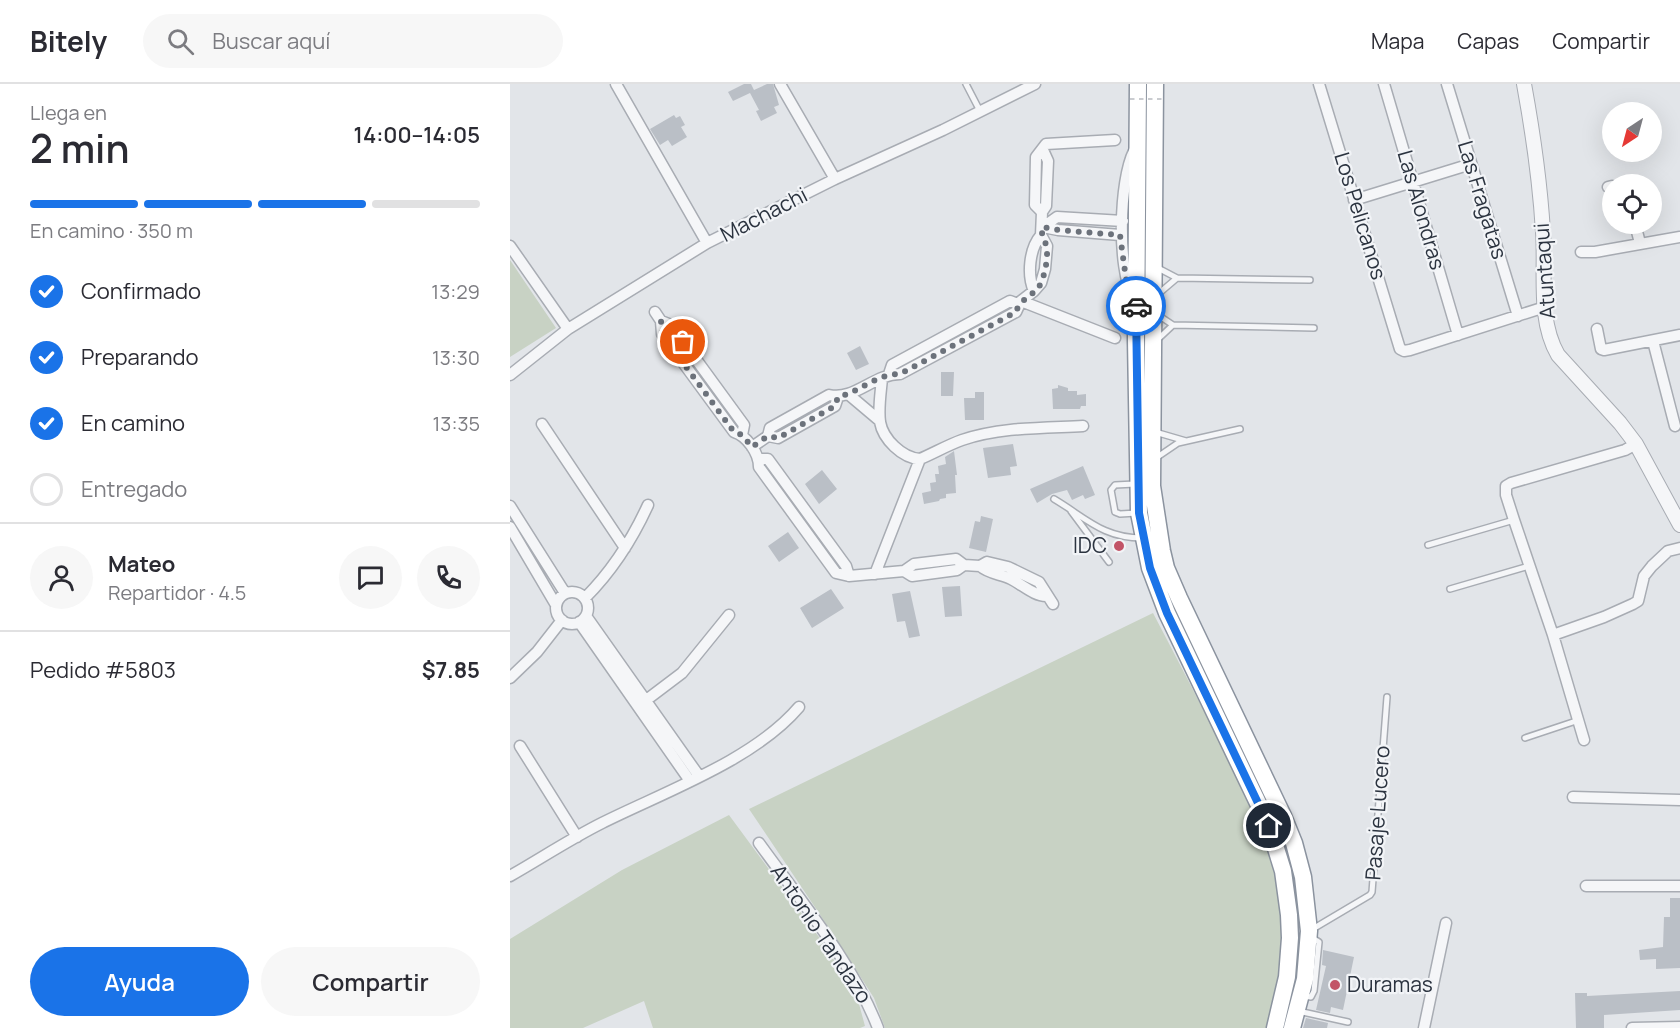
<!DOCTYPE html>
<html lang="es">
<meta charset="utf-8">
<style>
:root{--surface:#fff;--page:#f7f7f7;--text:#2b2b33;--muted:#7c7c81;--line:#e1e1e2;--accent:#1a73e8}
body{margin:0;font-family:Manrope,sans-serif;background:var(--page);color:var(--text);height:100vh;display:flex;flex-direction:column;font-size:22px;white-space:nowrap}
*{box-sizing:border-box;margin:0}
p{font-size:20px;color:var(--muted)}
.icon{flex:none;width:33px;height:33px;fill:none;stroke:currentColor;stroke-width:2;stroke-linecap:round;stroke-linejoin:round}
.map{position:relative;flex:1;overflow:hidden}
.sheet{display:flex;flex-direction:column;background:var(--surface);width:510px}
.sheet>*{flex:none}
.needle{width:39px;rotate:216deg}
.controls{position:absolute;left:1092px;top:18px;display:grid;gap:12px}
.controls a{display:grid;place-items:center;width:60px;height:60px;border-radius:50%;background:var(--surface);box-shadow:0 6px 24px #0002;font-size:30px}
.pin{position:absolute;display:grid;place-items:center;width:51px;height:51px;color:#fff;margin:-26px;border:3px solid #fff;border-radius:50%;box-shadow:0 2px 6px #0007}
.courier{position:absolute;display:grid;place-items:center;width:60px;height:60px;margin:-30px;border:4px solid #1a73e8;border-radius:50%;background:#fff;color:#222;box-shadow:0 2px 8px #0007}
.head em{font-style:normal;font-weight:600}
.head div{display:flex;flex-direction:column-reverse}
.head{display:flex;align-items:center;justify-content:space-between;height:102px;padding:0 30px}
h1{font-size:39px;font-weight:600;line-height:45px}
.bar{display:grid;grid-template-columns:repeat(4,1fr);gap:9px 6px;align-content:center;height:72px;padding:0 30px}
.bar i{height:8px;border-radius:4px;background:var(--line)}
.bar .current{background:var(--accent)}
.bar p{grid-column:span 4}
.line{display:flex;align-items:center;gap:15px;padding:0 30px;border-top:2px solid var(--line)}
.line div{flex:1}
.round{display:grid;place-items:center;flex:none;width:63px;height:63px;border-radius:32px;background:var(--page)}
ol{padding:0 30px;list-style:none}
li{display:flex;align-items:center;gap:18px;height:66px}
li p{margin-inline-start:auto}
li .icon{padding:6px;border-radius:50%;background:var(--accent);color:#fff;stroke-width:4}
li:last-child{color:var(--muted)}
li i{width:33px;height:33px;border:3px solid var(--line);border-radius:50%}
.primary-button{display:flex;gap:12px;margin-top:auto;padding:12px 30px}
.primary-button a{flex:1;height:69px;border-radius:36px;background:var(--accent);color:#fff;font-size:24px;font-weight:600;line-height:69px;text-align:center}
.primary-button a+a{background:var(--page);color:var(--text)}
header{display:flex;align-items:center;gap:36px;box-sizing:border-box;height:84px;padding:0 30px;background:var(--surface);border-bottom:2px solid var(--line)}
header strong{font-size:28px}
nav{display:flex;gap:33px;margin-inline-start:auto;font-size:21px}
.search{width:420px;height:54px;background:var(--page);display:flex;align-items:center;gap:15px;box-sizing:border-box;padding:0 21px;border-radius:33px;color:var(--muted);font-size:22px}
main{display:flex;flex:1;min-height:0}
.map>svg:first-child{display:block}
.green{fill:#c8d2c4}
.building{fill:#babfc6}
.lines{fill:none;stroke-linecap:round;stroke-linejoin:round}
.service-casing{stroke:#a8acb3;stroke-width:8}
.minor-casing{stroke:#a8acb3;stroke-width:13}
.tertiary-casing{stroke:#a8acb3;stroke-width:16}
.trunk-casing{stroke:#8b939f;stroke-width:19}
.service{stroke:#f5f6f8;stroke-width:5}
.minor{stroke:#f5f6f8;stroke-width:10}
.tertiary{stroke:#f5f6f8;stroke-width:14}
.trunk{stroke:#fff;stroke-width:16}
.path-bridge{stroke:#b9bcc1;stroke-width:1.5;stroke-dasharray:4.5 4.5;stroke-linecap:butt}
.done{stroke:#6c727b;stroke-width:6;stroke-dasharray:0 10.8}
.route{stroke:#1a73e8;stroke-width:8}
.poi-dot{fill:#c25467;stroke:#f2f4f7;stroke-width:2}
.labels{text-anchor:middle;stroke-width:4.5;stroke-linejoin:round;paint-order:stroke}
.street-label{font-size:21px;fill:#2c3440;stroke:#f2f4f7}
.poi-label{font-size:21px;fill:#2c3440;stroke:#f2f4f7;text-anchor:end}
</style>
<header>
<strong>Bitely</strong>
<div class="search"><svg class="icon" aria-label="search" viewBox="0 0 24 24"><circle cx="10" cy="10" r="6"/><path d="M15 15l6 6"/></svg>Buscar aquí</div>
<nav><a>Mapa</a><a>Capas</a><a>Compartir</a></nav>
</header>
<main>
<section class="sheet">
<div class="head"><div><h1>2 min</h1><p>Llega en</p></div><em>14:00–14:05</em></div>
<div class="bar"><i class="current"></i><i class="current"></i><i class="current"></i><i></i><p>En camino · 350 m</p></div>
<ol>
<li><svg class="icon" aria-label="check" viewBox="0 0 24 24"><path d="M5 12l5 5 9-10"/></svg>Confirmado<p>13:29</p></li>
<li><svg class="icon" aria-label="check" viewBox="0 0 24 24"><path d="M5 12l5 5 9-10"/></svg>Preparando<p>13:30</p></li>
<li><svg class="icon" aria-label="check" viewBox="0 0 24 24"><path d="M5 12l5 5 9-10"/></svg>En camino<p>13:35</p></li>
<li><i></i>Entregado</li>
</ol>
<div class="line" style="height:108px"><a class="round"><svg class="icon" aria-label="person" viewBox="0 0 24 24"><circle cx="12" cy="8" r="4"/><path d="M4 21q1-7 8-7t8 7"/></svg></a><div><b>Mateo</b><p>Repartidor · 4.5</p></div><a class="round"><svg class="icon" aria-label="chat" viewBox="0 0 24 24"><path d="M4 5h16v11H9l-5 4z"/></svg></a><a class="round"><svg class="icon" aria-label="phone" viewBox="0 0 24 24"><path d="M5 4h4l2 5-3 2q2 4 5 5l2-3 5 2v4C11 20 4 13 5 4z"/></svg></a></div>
<div class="line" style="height:78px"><div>Pedido #5803</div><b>$7.85</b></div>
<div class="primary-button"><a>Ayuda</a><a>Compartir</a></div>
</section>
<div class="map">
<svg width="1170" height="944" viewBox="0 0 1170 944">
<rect width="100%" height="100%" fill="#e2e5e9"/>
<path class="green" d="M0 176 46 244 0 273Z
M643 529C665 571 687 613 708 655 733 702 762 754 769 808 775 856 769 898 758 944H375L364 914 327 856 239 725Z
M219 731 317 864 349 920 355 942 350 944H143L134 917 73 944H0V855L112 786Z"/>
<path class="building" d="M234 0H241L244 6 257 0H263L269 21 264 23 267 29 251 37 246 27 249 26 240 9 223 17 218 8Z
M164 31 166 34 170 32 175 41 171 43 177 53 162 62 158 56 150 61 140 45Z
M350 262 359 280 346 286 337 269Z
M431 288H444L443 312H431Z
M548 301 558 304V307H567V311L576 310V322H571L570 325H543L542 305 548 304Z
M465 308H474V336H455L454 314H465Z
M503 360 507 382 500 383 501 391 478 394 473 364Z
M444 367 447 391H445L446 409 436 410V414L430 415 429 417 414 420 412 409 421 407 420 399 426 398 425 390H429L428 382 436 380 435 373Z
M573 382 585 411 575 415 573 411 562 416 557 406 542 410 527 419 520 405Z
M312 386 327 405 309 420 295 400Z
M471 432 483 435 476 468 459 464 465 437 470 438Z
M278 448 289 464 269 478 258 462Z
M450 502 452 532 435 533 432 503Z
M321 505 334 524 302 544 290 524Z
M400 507 410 552 399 554 395 537 387 538 382 510Z
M1160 814H1170V884L1146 885V875L1130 876 1129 866 1153 863 1154 833H1160Z
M813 866 844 873 833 926 821 923 820 929 806 926 816 882 812 881Z
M1170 907V926L1094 931V944H1066L1065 909H1077V912Z
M796 934 818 939 817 944H793Z"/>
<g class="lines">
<g class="service-casing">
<path id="service" d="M456 0 470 27
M646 183 667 194 800 196
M647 211 667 194
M648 231 663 241 804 244
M647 256 663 241
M645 348 676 357
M646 374 668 359 730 345
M625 400 605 401 601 406 605 428 610 430 627 429
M544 415C576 434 593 454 632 454
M561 427 599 478
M918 461 1004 436
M940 505 1019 482
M1015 654 1069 636
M801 846 860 811 862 808 877 613
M792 912 801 913 804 907 809 858 801 853
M788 927 838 938"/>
</g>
<g class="minor-casing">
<path id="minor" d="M106 0 197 159
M270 0 325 95
M809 0 890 265 894 267 900 266 1035 223
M874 0 948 251
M937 0 1008 232
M1098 103 1102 102
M844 116 961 80
M532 128 525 121 526 73 536 60 605 56
M1125 140 1130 159
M533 143 547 133 613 137
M533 143 548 146 610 151
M0 162 58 245
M1071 168H1085L1170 153
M524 207C517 191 519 165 531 151
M623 213C607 184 609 97 624 67
M511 217 605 254
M145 228 151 237 152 250 224 348C237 352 249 369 249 383L326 489 339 492 394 487 404 480 446 475 454 481
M151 237 161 241 234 341 232 351
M1087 245 1091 265 1094 266 1170 251
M1143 257 1165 342
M379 290 382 281 500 217 508 220
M0 291 58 245 197 159 325 95 433 46 525 0
M372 294C371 307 368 324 370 338 373 355 392 374 410 375
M338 310 370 337
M32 340 115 464
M258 352 268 354 325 322 328 313
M1126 360 1115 366 1001 399 996 402V411L1004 436 1043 551 1094 533 1123 520 1128 517 1134 492 1142 482 1158 467 1170 464
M242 363 258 352 260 344 319 311C344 317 364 290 390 290L506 228 511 217 524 207 531 199 535 185 537 162 531 151 532 128 536 122 538 77 533 66
M249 375H258L336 482 339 492
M0 422 55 509
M0 443 46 521
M470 482C479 490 491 490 501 495 513 501 524 512 536 512
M394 487 402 492 447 486 454 481 470 482 477 478 498 483 529 498 543 520
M365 490 410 375C424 369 438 361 452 356 490 343 533 344 573 342
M46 524a16 16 0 1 1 32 0a16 16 0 1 1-32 0Z
M75 514C102 487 122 456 138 421
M76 532 189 692
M69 538 180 697
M1043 551 1074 656
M0 594 27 568 52 536
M131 620 172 589 219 531
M10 662 67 753
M1063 713 1170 716
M249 759C290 816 343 879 368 944
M0 792C30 775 60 755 92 739 154 708 244 676 289 623
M1076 802H1170
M914 944 936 839
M1122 944 1170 943"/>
</g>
<g class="tertiary-casing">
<path id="tertiary" d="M1014 0C1023 49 1030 98 1033 148 1036 187 1027 235 1048 271L1110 339 1126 360 1170 441"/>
</g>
<g class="trunk-casing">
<path id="trunk" d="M628 0 626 256 629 429 640 484 657 529 759 742 773 787 779 831 780 854 777 893 765 944
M645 0 642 402 652 467 656 484 669 514 773 732 784 759 793 793 799 847 795 895 782 944"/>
</g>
<use href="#service" class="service"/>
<use href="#minor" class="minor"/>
<use href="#tertiary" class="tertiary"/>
<use href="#trunk" class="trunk"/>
<path class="path-bridge" d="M620 15H652"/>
</g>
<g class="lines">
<path class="done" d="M173 258 161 241 151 237 152 250 224 348 232 351 242 363 258 352 268 354 325 322 328 313C349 308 367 290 390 290L506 228C510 214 525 212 531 199 535 190 539 171 536 161 534 153 531 151 532 143L548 146 610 151 616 195 626 222"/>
<path class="route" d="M626 222 629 429 640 484 657 529 759 742"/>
</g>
<g class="poi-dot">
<circle cx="609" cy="462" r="6"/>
<circle cx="825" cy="901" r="6"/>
</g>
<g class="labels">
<g class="street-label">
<text transform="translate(972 116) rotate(73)" y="7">Las Fragatas</text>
<text transform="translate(911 126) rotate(74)" y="7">Las Alondras</text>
<text transform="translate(254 131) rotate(-27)" y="7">Machachi</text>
<text transform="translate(850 132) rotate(73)" y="7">Los Pelicanos</text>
<text transform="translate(1035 187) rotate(-94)" y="7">Atuntaqui</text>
<text transform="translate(868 729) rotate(-86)" y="7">Pasaje Lucero</text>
<text transform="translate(311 850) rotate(56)" y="7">Antonio Tandazo</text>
</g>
<g class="poi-label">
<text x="597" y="469">IDC</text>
<text x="837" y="908" text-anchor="start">Duramas</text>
</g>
</g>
</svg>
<div class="controls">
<a><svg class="needle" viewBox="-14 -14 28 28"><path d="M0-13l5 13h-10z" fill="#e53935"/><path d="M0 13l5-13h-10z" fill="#7c7c81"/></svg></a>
<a><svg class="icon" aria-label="locate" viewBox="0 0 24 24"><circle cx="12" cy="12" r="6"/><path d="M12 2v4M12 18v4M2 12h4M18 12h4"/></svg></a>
</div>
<div class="pin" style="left:173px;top:258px;background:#ea580c"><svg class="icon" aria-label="bag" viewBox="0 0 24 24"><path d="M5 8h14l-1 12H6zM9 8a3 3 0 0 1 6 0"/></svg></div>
<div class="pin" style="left:759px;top:742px;background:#1f2937"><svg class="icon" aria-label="home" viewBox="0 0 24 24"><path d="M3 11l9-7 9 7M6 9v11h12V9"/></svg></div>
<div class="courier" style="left:626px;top:222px"><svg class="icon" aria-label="car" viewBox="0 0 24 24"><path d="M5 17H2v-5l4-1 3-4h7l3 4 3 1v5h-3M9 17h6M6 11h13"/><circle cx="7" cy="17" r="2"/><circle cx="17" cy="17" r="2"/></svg></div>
</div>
</main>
